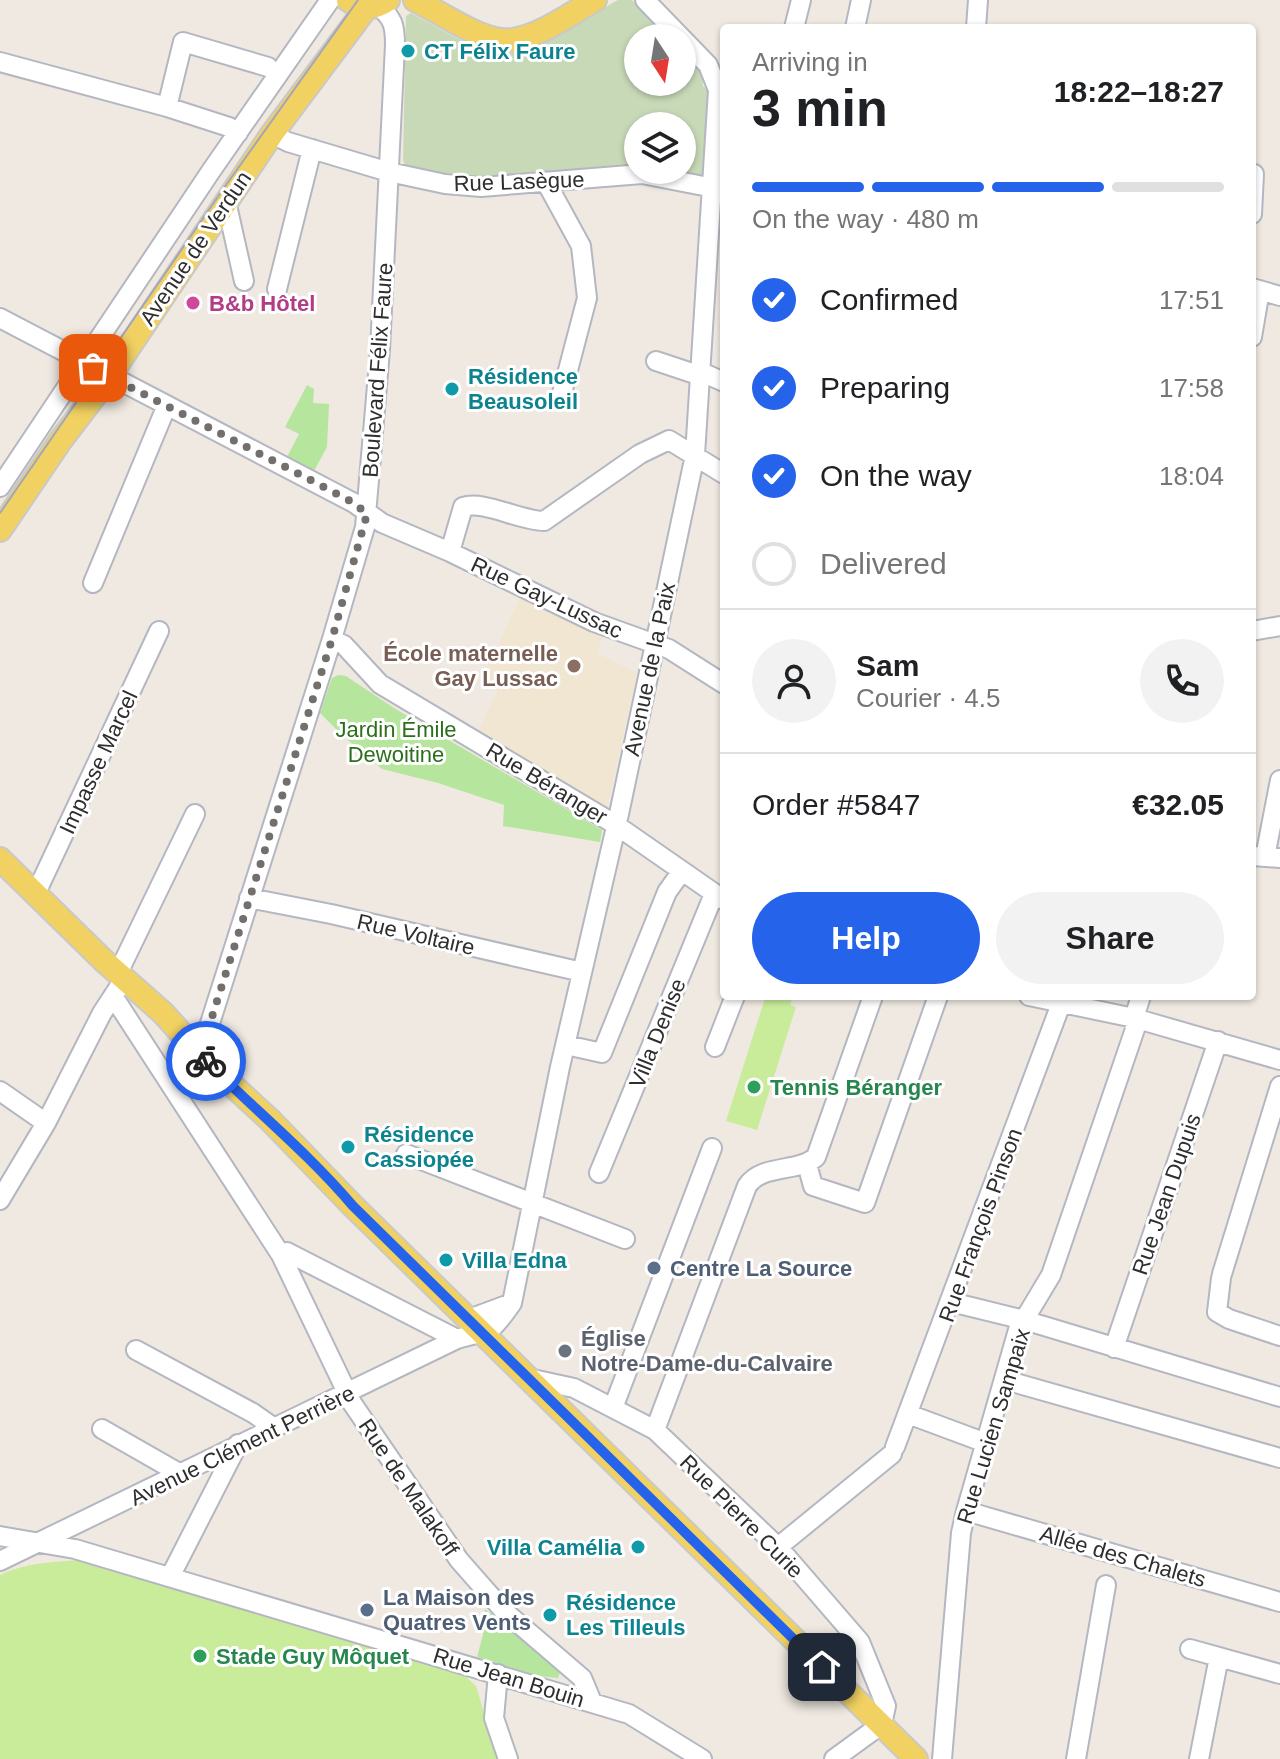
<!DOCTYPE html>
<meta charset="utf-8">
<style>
:root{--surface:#fff;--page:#f2f2f2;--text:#202124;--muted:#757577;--line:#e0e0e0;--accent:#2563eb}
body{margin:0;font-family:Helvetica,sans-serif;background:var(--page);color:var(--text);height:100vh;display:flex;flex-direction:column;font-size:30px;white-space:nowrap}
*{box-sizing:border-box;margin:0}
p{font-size:26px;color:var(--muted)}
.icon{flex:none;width:44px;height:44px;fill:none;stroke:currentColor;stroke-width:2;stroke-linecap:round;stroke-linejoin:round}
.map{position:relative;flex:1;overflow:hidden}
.details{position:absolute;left:720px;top:24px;width:536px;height:976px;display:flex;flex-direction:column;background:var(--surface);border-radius:8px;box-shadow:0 2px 6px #0004}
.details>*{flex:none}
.needle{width:52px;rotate:168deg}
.buttons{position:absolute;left:624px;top:24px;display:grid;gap:16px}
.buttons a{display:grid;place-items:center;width:72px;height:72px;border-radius:50%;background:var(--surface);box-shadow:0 2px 6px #0004;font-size:40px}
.pin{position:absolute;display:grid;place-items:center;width:68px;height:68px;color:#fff;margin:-34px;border-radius:16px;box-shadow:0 4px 12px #0006}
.courier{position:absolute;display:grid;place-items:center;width:80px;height:80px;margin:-40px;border:6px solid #2563eb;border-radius:50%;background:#fff;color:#222;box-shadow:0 2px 10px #0007}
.head em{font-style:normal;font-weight:800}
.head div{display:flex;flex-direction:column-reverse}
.head{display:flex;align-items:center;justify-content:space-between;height:136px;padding:0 32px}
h1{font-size:52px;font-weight:800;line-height:60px}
.bar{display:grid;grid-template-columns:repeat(4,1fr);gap:12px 8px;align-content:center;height:96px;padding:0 32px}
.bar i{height:10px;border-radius:6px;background:var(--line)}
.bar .on{background:var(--accent)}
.bar p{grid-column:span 4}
.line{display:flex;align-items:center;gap:20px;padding:0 32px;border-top:2px solid var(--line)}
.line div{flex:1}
.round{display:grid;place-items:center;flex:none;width:84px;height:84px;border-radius:42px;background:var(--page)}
ol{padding:0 32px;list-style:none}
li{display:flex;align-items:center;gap:24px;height:88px}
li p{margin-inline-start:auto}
li .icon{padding:8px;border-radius:50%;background:var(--accent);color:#fff;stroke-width:4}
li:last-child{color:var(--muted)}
li i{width:44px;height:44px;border:4px solid var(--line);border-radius:50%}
.action{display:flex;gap:16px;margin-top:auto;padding:16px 32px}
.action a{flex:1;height:92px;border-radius:48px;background:var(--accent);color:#fff;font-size:32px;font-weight:800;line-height:92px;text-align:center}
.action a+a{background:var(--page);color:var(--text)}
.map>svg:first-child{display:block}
.education{fill:#f0e6d1}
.green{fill:#b6e59e}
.cemetery{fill:#c8d9b8}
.pitch{fill:#c9ec9a}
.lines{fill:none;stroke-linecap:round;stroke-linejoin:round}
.minor-casing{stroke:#b4b7c1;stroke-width:22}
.major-casing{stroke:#c9c9c9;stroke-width:26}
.minor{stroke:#fff;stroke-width:18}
.major{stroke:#f2d163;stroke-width:22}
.tram{stroke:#a3a6b8;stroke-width:2}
.done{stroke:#726f6d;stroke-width:8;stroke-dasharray:0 14.4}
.route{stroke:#2563eb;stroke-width:10}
.culture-dot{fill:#0f9aa8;stroke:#fff;stroke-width:3}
.hotel-dot{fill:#d1479c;stroke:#fff;stroke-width:3}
.education-dot{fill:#8d6e63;stroke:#fff;stroke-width:3}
.leisure-dot{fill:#2e9e5b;stroke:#fff;stroke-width:3}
.service-dot{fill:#5c6f8a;stroke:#fff;stroke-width:3}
.worship-dot{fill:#6b7280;stroke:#fff;stroke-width:3}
.labels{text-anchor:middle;stroke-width:6;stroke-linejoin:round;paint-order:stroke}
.culture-label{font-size:22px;font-weight:bold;fill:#0d838f;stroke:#fff;text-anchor:start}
.street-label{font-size:22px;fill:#2e2e2e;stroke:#fff}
.hotel-label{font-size:22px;font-weight:bold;fill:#b23c85;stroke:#fff;text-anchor:start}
.education-label{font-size:22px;font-weight:bold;fill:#785e54;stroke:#fff;text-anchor:end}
.park-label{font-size:22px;fill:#2c6e1b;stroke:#fff}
.leisure-label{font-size:22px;font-weight:bold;fill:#27864d;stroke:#fff;text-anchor:start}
.service-label{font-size:22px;font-weight:bold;fill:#4e5e75;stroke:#fff;text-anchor:start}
.worship-label{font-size:22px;font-weight:bold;fill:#5b616d;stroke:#fff;text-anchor:start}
</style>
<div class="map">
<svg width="1280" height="1759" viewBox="0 0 1280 1759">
<rect width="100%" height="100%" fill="#efe9e1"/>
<path class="education" d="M520 598 603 636 597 653 637 673 607 808 602 810 477 733 498 690 481 681Z"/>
<path class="green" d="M307 385 314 389 313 403 329 404 327 447 314 471 287 457 299 434 285 427Z
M338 675 346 676 394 708 602 830 600 842 503 826 504 805 438 783 382 769 343 736 320 713 332 678Z
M485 1609 561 1669 558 1678 538 1676 477 1657 483 1635Z"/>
<path class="cemetery" d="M618 0H632L668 38H638V82H682V52L701 72 703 86 709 91 703 174 698 178 656 170H682V126H638V167L483 181 461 179 406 167 403 160 406 16 411 13C434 25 477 52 501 54 530 56 591 15 618 0Z"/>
<path class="pitch" d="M770 996H793L790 1005 796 1007 757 1130 726 1121 765 998 769 999Z
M79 1560 464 1675 476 1686 498 1759H0V1575C24 1563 52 1562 79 1560Z"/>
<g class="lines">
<g class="minor-casing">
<path id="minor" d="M794 28 801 0
M855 28 861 0
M976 28 978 0
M0 62 167 107 229 127 238 133
M167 107 183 42 268 67
M272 134 288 142 389 172 445 184 481 187 642 174 724 190
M546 182 581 246 587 298 562 393
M226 201 244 281
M1252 214 1254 174
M1252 288 1280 296
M277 289 312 149
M0 318 354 503 382 523 450 552 594 622 669 649 724 684
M1252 337 1260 290
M656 361 698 375
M699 371 724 382
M0 487 211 171 330 0
M450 552 463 507C484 500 520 521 544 521L640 454 669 440 724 474
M93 583 167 405
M1252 631 1280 626
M332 639 344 645 380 684 616 825 724 900
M1252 856 1280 858
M1265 857 1280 780
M36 893 159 631
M249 898 331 914 582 972
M118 973 195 814
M113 996 281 1255 352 1403 459 1560 504 1611 582 1678 592 1702
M1029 996 1134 1018 1280 1060
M566 1045 602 1053 667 892 682 871
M715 1047 735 996
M196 1051 205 1039 332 639 365 527 380 350 395 45C395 25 393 18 378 6
M0 1091 46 1123
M406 1154 625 1239
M807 1164 813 1186 865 1203 938 996
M599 1173 714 894
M0 1200 46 1123 102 1013 119 987
M281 1255 287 1252 457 1339
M1222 1274 1280 1086
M1221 1278 1217 1312 1229 1319 1280 1336
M951 1302 1024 1320 1280 1397
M469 1319 512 1303
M1114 1348 1218 1041
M136 1350 253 1413 273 1427
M528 1378 574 1388 655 1430 778 1547 860 1642 886 1706 882 1724 834 1759
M1005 1380 1280 1458
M613 1408 712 1148
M908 1414 986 1443
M102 1429 179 1473
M655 1430 747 1186C761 1164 797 1173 816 1157L873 996
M895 1447 1062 1001
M966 1511 1280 1602
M0 1536 75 1549 629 1714 702 1759
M778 1547 892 1454
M0 1561 457 1339C492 1329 489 1336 512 1303L560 1067 619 814 695 455 718 90 708 65 645 0
M170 1577 238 1444
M1190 1649 1280 1674
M498 1674 494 1718 508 1759
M942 1759 961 1533 966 1511 1018 1330 1051 1275 1135 1029 1134 1018 1141 996
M1076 1759 1106 1585
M1199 1759 1219 1657"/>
</g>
<g class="major-casing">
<path id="major" d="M348 0C361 10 375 9 388 0
M415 0C440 12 484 44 512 40 541 36 570 14 595 0
M0 530 61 440 109 377 272 134 367 7
M0 859 103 960 163 1013 208 1063 270 1120 353 1206 916 1759"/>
</g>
<use href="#minor" class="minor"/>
<use href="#major" class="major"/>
<path class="tram" d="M0 513 226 185 358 0"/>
</g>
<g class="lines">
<path class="done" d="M93 368 301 475 354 503 367 514 332 639 205 1039 196 1051 206 1061"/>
<path class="route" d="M206 1061C255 1110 308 1153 353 1206L822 1667"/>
</g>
<g class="culture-dot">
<circle cx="408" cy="51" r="8"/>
<circle cx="452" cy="389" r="8"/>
<circle cx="348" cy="1147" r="8"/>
<circle cx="446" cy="1260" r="8"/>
<circle cx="638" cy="1547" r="8"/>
<circle cx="550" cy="1615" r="8"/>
</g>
<circle class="hotel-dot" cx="193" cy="303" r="8"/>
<circle class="education-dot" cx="574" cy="666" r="8"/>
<g class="leisure-dot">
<circle cx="754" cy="1087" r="8"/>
<circle cx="200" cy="1656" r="8"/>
</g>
<g class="service-dot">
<circle cx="654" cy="1268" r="8"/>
<circle cx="367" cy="1610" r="8"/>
</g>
<circle class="worship-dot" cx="565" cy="1351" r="8"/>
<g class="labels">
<g class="culture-label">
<text x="424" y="59">CT Félix Faure</text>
<text x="468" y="384">Résidence<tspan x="468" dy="25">Beausoleil</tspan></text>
<text x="364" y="1142">Résidence<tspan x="364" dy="25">Cassiopée</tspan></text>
<text x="462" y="1268">Villa Edna</text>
<text x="622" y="1555" text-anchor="end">Villa Camélia</text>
<text x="566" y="1610">Résidence<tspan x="566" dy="25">Les Tilleuls</tspan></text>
</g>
<g class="street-label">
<text transform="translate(519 181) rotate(-2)" y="8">Rue Lasègue</text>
<text transform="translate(195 248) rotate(-56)" y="8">Avenue de Verdun</text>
<text transform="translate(377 370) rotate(-86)" y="8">Boulevard Félix Faure</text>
<text transform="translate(547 597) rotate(25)" y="8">Rue Gay-Lussac</text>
<text transform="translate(649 669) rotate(-78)" y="8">Avenue de la Paix</text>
<text transform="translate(98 762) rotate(-65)" y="8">Impasse Marcel</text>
<text transform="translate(547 783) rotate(31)" y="8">Rue Béranger</text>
<text transform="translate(416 934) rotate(13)" y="8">Rue Voltaire</text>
<text transform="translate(657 1033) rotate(-68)" y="8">Villa Denise</text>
<text transform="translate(1166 1194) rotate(-71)" y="8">Rue Jean Dupuis</text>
<text transform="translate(980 1225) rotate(-70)" y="8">Rue François Pinson</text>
<text transform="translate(993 1426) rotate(-73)" y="8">Rue Lucien Sampaix</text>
<text transform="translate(242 1445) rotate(-26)" y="8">Avenue Clément Perrière</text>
<text transform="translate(409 1487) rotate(56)" y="8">Rue de Malakoff</text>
<text transform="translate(742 1516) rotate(45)" y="8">Rue Pierre Curie</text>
<text transform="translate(1123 1556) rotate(16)" y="8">Allée des Chalets</text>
<text transform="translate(509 1677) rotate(17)" y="8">Rue Jean Bouin</text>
</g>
<g class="hotel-label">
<text x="209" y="311">B&amp;b Hôtel</text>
</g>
<g class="education-label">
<text x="558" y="661">École maternelle<tspan x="558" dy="25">Gay Lussac</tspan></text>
</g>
<g class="park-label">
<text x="396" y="737">Jardin Émile<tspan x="396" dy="25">Dewoitine</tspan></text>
</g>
<g class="leisure-label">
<text x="770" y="1095">Tennis Béranger</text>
<text x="216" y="1664">Stade Guy Môquet</text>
</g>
<g class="service-label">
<text x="670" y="1276">Centre La Source</text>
<text x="383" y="1605">La Maison des<tspan x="383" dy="25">Quatres Vents</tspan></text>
</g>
<g class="worship-label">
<text x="581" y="1346">Église<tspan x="581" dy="25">Notre-Dame-du-Calvaire</tspan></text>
</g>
</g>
</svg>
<div class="buttons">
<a><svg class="needle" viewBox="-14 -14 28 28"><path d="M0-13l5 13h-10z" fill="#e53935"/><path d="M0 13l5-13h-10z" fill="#757577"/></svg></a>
<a><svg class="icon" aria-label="layers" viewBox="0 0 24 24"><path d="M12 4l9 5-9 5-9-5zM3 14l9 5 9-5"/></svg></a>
</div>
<div class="pin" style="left:93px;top:368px;background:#ea580c"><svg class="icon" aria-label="bag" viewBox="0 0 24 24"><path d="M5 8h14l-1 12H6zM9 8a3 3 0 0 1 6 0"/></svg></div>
<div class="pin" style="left:822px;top:1667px;background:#1f2937"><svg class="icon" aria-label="home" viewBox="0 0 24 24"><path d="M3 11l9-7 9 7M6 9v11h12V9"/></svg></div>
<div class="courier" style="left:206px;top:1061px"><svg class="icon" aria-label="bike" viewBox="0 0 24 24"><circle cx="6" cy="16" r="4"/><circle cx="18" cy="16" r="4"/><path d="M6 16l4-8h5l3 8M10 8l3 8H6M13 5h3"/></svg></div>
<section class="details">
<div class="head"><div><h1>3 min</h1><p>Arriving in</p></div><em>18:22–18:27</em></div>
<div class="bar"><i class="on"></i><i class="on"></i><i class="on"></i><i></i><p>On the way · 480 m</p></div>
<ol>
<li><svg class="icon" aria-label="check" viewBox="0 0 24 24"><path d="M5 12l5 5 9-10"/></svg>Confirmed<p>17:51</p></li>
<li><svg class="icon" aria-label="check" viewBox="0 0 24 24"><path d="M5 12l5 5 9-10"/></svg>Preparing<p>17:58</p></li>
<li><svg class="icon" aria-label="check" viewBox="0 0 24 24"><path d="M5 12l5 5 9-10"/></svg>On the way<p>18:04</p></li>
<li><i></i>Delivered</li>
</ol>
<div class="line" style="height:144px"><a class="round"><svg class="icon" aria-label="person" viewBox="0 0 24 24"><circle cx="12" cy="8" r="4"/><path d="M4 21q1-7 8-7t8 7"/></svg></a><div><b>Sam</b><p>Courier · 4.5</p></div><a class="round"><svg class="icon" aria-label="phone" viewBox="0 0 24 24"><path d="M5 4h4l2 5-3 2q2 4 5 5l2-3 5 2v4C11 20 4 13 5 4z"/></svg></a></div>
<div class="line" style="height:104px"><div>Order #5847</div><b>€32.05</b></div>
<div class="action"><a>Help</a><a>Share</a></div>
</section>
</div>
